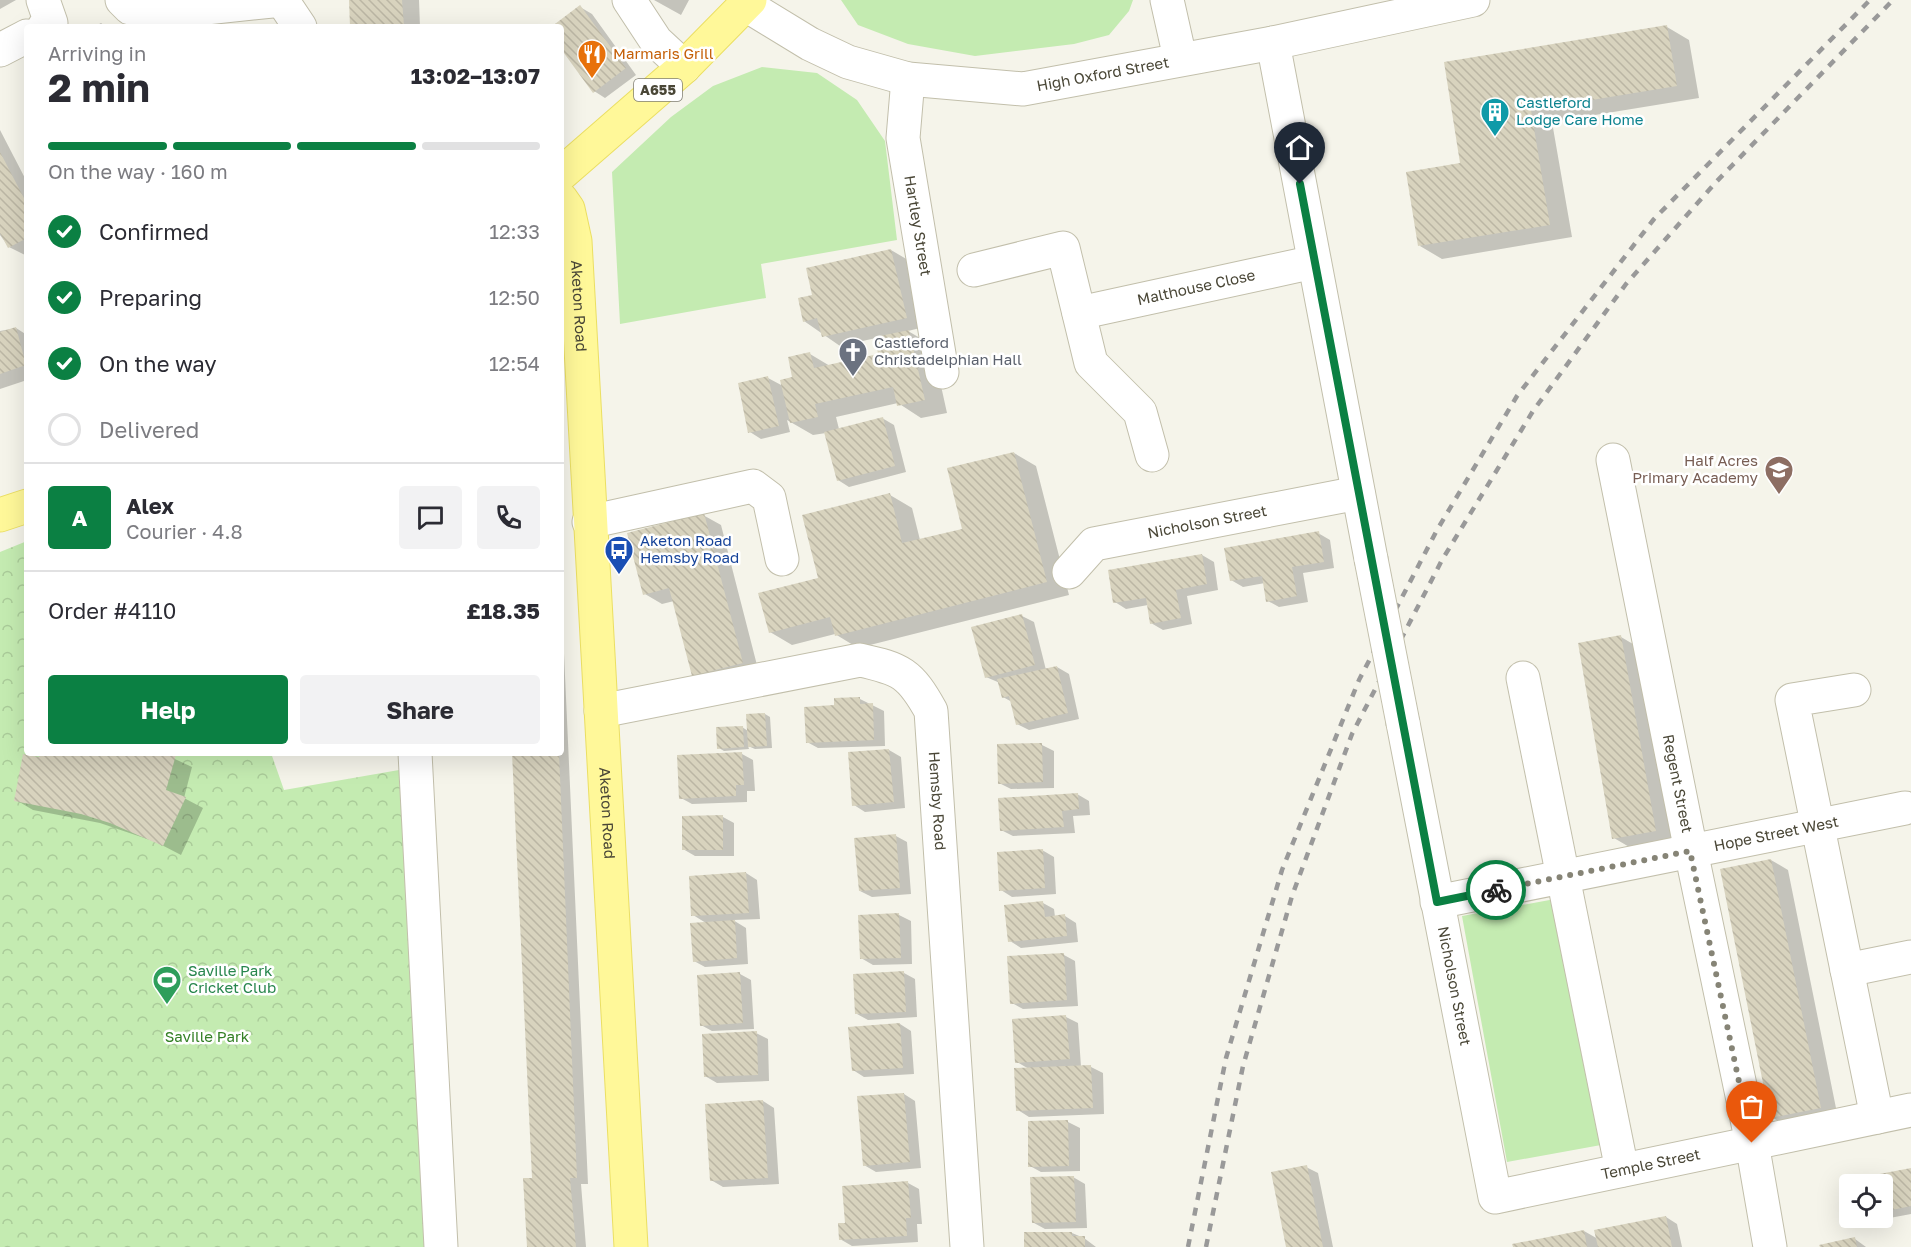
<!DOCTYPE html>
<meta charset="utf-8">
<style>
:root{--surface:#fff;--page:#f2f2f3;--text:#2b2b33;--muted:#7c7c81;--line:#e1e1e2;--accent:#0b8043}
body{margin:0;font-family:"Golos Text",sans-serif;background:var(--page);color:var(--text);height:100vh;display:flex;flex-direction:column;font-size:22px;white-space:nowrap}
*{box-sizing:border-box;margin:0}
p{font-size:20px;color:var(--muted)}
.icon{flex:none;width:33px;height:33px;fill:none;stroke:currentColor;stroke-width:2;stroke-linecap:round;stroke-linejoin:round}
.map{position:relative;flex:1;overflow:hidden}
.sheet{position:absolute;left:24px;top:24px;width:540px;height:732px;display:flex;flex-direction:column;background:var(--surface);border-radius:6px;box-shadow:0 6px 24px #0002}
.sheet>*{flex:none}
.buttons{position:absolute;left:1839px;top:1174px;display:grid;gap:12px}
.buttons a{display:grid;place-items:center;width:54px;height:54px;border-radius:6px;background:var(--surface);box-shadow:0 6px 24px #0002;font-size:30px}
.pin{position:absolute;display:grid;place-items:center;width:51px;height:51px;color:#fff;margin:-62px -26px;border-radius:50% 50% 50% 0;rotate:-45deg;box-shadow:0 0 6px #0007}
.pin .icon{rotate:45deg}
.courier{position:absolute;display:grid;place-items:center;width:60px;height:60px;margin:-30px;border:4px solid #0b8043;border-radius:50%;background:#fff;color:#222;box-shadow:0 2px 8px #0007}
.overview em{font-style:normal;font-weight:700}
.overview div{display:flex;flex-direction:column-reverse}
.overview{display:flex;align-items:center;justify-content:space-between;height:102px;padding:0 24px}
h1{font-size:39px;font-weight:700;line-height:45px}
.bar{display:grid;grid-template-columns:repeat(4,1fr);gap:9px 6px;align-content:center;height:72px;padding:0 24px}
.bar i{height:8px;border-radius:4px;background:var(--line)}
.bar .current{background:var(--accent)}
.bar p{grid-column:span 4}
.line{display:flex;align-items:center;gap:15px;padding:0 24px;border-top:2px solid var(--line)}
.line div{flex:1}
.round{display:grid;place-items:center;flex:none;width:63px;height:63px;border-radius:6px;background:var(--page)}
ol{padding:0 24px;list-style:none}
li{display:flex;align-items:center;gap:18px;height:66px}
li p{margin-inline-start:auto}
li .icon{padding:6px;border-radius:50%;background:var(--accent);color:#fff;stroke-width:4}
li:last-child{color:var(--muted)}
li i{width:33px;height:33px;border:3px solid var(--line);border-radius:50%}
.action{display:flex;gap:12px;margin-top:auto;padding:12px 24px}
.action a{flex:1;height:69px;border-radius:6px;background:var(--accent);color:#fff;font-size:24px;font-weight:700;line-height:69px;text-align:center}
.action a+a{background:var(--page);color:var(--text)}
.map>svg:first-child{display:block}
.grass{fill:#c4ebb1}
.park{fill:url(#park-crowns)}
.shadow{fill:#0003}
.building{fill:url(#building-back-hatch)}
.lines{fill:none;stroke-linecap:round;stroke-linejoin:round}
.minor-casing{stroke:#c2bfab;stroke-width:35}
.major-casing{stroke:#ebdf63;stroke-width:35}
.minor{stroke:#fff;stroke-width:33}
.major{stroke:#fff899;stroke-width:33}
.rail{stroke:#999;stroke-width:4.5;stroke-dasharray:8 8;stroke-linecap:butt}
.minor-bridge-casing{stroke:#c2bfab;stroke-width:35;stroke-linecap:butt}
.minor-bridge{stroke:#fff;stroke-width:33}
.done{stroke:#868476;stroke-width:6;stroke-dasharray:0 10.8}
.route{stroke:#0b8043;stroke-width:8}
.labels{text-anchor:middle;stroke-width:5;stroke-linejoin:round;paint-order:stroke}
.shield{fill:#fff;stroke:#807e73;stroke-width:1.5}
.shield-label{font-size:14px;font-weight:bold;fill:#4a4737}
.food-label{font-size:15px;fill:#c56008;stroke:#fff;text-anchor:start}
.street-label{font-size:15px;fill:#4a4737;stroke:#fff}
.culture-label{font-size:15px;fill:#0d838f;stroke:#fff;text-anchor:start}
.worship-label{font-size:15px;fill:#5b616d;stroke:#fff;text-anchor:start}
.education-label{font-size:15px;fill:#785e54;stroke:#fff;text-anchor:end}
.transit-label{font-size:15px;fill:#164399;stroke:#fff;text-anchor:start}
.leisure-label{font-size:15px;fill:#27864d;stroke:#fff;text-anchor:start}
.park-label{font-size:15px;fill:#348026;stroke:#fff}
</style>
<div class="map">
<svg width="1911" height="1247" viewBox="0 0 1911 1247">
<defs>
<pattern id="park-crowns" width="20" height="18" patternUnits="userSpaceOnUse" patternTransform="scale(1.5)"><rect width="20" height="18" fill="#c4ebb1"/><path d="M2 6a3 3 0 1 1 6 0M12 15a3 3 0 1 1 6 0" fill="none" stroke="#aacb99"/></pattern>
<pattern id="building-back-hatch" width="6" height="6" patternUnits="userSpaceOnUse" patternTransform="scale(1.5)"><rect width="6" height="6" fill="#d8d3be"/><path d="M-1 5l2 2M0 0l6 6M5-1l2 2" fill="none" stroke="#bbb6a4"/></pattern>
</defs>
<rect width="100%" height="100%" fill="#f5f4ea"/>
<path class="grass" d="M841 0H1133L1129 11 1109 35 1074 44 975 56 908 44 858 25Z
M762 67 817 73 857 100 885 141 897 240 761 264 766 298 620 324 612 172 671 117 713 86Z
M1555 899 1601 1145 1507 1162 1462 916Z"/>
<path class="park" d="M27 541V753H271L284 790 399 770 426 1247H0V552Z"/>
<path class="shadow" d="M0 0H16L0 9Z
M350 0H419L420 27H352Z
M654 0H689L681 15Z
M580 7 592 14 636 75 605 98 594 91 561 46V27H553Z
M101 23 106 27H94Z
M1667 27 1689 40 1699 98 1552 122 1572 237 1442 259 1420 246 1462 165 1445 63Z
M0 130 27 182V256L9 247 0 235Z
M891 250 908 260 924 327 908 331 932 345 947 413 921 418 898 403 836 417 839 429 882 418 894 425 906 472 849 487 838 480 826 433 813 435 787 420 790 432 761 439 750 432 768 378 783 386 794 378 810 354 830 366 880 355 876 338 840 346 804 321 814 296Z
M16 328 27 335V380L0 389V331Z
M1014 453 1036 466 1069 595 858 648 835 634 792 645 770 632 819 579 890 495 912 508 920 540 964 530Z
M703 515 721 525 759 673 711 685 694 675 674 601 662 604 645 594Z
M1318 533 1330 540 1334 568 1303 573 1308 602 1279 607 1268 601 1265 583 1243 587 1231 580Z
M1202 555 1214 562 1218 590 1187 596 1192 624 1163 630 1151 623 1148 605 1126 609 1115 602Z
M561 587 588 1184H581L586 1247H528L534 1179 513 753H561Z
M1022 616 1034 622 1046 670 1057 667 1069 674 1079 719 1029 730 1017 724 1012 702 1003 697 1000 683 986 677Z
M1621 637 1638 647 1672 841 1631 848 1614 838Z
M860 699 884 711 885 746 818 748 807 742 836 707Z
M765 714 770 717 772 748 755 749 748 746 749 749 724 751 719 748 742 727 748 731Z
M1042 745 1054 751V788L1011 789 999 783 998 746Z
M889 750 901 757 905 808 865 812 854 805 849 753Z
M41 753H162L192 767 184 798 203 808 181 855 156 842 100 823 33 810 16 800Z
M742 754 753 760 755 791H747V802L692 804 681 798Z
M1077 794 1089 801 1090 815 1073 816 1075 833 1013 836 1001 830Z
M723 817 734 823V856H695L683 849Z
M896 836 907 842 911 894 872 897 860 891Z
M1042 850 1054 857 1056 894 1012 897 1001 890Z
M1771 860 1788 870 1838 1118 1789 1127 1771 1117Z
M746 873 757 880 760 919 733 920 746 928 748 964 705 967 694 961 706 923 693 915Z
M1043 903 1054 909 1055 917 1065 916 1076 923 1078 942 1021 948 1010 941Z
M899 915 911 921 912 964 873 965 861 958 859 916Z
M1064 955 1075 961 1078 1006 1023 1009 1012 1003Z
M904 973 915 979 917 1017 868 1020 857 1014Z
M740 974 751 980 754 1029 712 1031 701 1025Z
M1066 1017 1078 1023 1081 1067H1091L1103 1073 1104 1114 1029 1117 1018 1110 1029 1069 1017 1062Z
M900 1024 911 1031 914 1074 864 1077 853 1070Z
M756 1033 768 1039 769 1081 717 1083 705 1076Z
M904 1094 915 1101 921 1168 876 1172 864 1165Z
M763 1101 774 1108 779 1184 723 1187 711 1180Z
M1029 1122H1068L1080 1128V1171L1041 1172 1030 1166Z
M1306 1167 1318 1173 1333 1247H1288Z
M1911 1170V1214L1868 1222 1860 1218H1882V1185H1851Z
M1073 1177 1085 1184 1087 1228 1045 1229 1034 1223Z
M908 1183 919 1189 922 1224H917L918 1242 852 1246 840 1239 846 1224Z
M1666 1217 1677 1224 1682 1247H1514L1584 1231 1598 1239Z
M1072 1233 1084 1238 1096 1247H1026Z
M1855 1239 1866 1247H1821Z"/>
<path class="building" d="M349 0H402L404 26 350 27Z
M580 5 626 68 593 93 561 49V27H551Z
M1667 25 1677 86 1531 110 1550 225 1418 246 1406 172 1460 163 1444 62Z
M0 152 27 204V238L8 248 0 233Z
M891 249 907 318 822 337 817 318 803 322 798 298 812 295 806 268Z
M16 327 26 365 0 374V332Z
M909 330 925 400 897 406 893 387 815 404 818 417 790 423 780 380 792 377 788 357 810 352 814 368 878 354 875 337Z
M768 376 779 426 748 433 738 383Z
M883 417 895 466 837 481 824 432Z
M1014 452 1047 582 835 636 830 617 769 633 758 593 818 578 802 515 890 493 902 543 962 529 947 468Z
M704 513 743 663 692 676 669 588 643 595 627 533Z
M1319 531 1324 562 1292 567 1297 596 1266 602 1262 576 1230 581 1224 548Z
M1202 554 1207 584 1176 590 1181 618 1150 624 1146 598 1113 603 1108 570Z
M1022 614 1035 665 985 678 971 627Z
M1621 635 1656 831 1612 839 1578 643Z
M1057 666 1068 713 1016 725 1009 696 1002 698 997 679Z
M860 697V704L873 703 874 740 806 743 804 707 834 705V698Z
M765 713 767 746 748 747 746 714Z
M743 726 744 747 717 749 716 727Z
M1042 743 1043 782 998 784 997 744Z
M889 749 894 802 852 806 848 752Z
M742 752 744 785H736V796L679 799 677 755Z
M40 753H167L176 755 166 790 186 797 163 846 110 823 81 814 14 801 23 754 39 757Z
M512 753H559L577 1178H570L576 1247H527L523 1178H532Z
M1078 793 1079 809 1062 811 1064 827 1000 831 998 798Z
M723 815V850H682V816Z
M896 834 900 888 859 891 854 838Z
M1043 849 1045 888 999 891 997 852Z
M1771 859 1821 1108 1770 1118 1720 869Z
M746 872 749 913 691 916 689 876Z
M1043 901 1045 917 1065 914 1067 936 1008 942 1004 905Z
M899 913 901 958 860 959 858 915Z
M735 920 737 958 693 962 690 923Z
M1064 953 1067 1000 1010 1004 1007 956Z
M904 971 906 1012 855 1014 853 974Z
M740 972 743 1023 700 1026 697 975Z
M1066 1015 1070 1059 1015 1063 1012 1019Z
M900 1023 903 1068 852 1071 848 1027Z
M757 1031 758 1075 704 1077 702 1034Z
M1091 1065 1093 1108 1016 1111 1014 1068Z
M904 1093 910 1162 863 1166 857 1096Z
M763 1100 768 1178 710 1181 705 1104Z
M1068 1120 1069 1166 1028 1167V1121Z
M1307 1165 1323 1247H1286L1271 1172Z
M1911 1168V1206L1882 1212V1185H1849L1848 1180Z
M1074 1176 1076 1222 1032 1223 1030 1177Z
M908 1181 911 1218H906L907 1236 839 1240 838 1223H845L842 1186Z
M1666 1216 1672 1247H1598L1594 1230Z
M1584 1230 1587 1247H1513L1512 1244Z
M1024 1232H1072V1236H1085V1247H1024Z
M1855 1237 1857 1247H1820L1819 1245Z"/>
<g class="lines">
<g class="minor-casing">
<g id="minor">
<path d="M43 0 51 23 44 27"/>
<path d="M122 0 130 8 159 13 282 0"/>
<path d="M282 0 300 27"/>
<path d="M629 0 656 41 684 67"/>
<path d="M1167 0 1180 58"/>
<path id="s1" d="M746 5 810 44 848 62 908 79 1023 89 1273 43 1473 0"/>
<path d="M1273 43 1371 559"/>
<path d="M0 50 27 36"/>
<path id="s2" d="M908 79 903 138 942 372"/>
<path d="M974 270 1063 248 1091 363 1140 412 1152 455"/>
<path id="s3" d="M1079 313 1314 262"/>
<path id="s4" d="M1613 460 1691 851 1752 1143 1770 1247"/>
<path d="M589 522 753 486 769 498 782 559"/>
<path id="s5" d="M1069 572 1094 544 1358 493"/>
<path d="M1523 678 1622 1170"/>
<path d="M1854 690 1792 700 1877 1117"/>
<path id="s6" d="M601 711 860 660C901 669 910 673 931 711L967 1247"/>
<path id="s7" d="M1403 723 1495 1197 1911 1110"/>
<path d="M415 753 441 1247"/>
<path id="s8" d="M1437 902 1905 808"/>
<path d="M1847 970 1911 957"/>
</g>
</g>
<g class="major-casing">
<g id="major">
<path d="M561 174 684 67 750 0"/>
<path id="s9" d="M561 199 568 209 575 241 631 1247"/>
<path d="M0 515 27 506"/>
</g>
</g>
<use href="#minor" class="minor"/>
<use href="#major" class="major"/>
<path class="rail" d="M1188 1247 1226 1058 1282 870 1359 680 1437 530 1517 396 1654 219 1870 0
M1206 1247 1243 1066 1292 896 1352 734 1442 560 1533 411 1626 284 1717 181 1893 0"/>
<g class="minor-bridge-casing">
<path id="minor-bridge" d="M1371 559 1403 723"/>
</g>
<use href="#minor-bridge" class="minor-bridge"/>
</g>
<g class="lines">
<path class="done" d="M1496 890 1690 851 1752 1143"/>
<path class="route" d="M1300 184 1437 902 1496 890"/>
</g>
<defs>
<g id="restaurant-pin" transform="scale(1.5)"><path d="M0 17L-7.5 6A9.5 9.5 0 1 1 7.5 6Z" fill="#e8710a" stroke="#fff"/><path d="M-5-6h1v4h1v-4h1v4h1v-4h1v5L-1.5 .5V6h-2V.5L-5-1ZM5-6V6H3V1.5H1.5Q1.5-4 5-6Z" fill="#fff"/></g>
<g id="building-pin" transform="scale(1.5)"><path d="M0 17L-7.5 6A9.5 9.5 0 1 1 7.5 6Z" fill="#0f9aa8" stroke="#fff"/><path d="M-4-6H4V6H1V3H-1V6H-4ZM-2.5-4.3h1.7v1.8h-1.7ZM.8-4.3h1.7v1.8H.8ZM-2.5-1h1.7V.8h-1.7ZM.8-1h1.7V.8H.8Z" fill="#fff"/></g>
<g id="church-pin" transform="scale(1.5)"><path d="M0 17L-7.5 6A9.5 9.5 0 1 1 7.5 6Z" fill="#6b7280" stroke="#fff"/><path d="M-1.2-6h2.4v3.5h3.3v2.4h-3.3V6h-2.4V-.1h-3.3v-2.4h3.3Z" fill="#fff"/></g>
<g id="school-pin" transform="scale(1.5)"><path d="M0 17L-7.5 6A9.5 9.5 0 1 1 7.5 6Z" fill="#8d6e63" stroke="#fff"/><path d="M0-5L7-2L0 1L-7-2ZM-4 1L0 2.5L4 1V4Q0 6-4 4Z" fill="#fff"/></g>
<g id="bus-pin" transform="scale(1.5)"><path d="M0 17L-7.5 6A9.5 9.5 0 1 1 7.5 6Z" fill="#1a4fb4" stroke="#fff"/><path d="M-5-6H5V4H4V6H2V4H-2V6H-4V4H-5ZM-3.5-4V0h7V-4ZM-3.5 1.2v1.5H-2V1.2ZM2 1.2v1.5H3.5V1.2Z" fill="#fff"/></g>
<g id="stadium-pin" transform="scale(1.5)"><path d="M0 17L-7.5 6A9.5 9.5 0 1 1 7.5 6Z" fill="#2e9e5b" stroke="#fff"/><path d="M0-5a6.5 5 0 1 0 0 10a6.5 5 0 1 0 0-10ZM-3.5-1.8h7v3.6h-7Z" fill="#fff"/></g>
</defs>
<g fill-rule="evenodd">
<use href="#restaurant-pin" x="592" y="54"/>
<use href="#building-pin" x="1495" y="112"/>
<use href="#church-pin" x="853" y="352"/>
<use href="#school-pin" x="1779" y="470"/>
<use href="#bus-pin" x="619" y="550"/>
<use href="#stadium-pin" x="167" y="980"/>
</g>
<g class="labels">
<rect class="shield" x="634" y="79" width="48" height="22" rx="4.5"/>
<g class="shield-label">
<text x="658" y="95">A655</text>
</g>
<g class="food-label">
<text x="613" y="59">Marmaris Grill</text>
</g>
<g class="street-label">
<text dy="5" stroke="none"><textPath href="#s1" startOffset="376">High Oxford Street</textPath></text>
<text dy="5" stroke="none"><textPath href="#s2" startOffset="148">Hartley Street</textPath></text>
<text dy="5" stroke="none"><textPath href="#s3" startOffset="120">Malthouse Close</textPath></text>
<text dy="5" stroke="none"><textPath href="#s9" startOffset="110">Aketon Road</textPath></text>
<text dy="5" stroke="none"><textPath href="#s5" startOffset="153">Nicholson Street</textPath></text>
<text dy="5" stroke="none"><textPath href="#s4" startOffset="330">Regent Street</textPath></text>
<text dy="5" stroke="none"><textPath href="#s6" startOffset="446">Hemsby Road</textPath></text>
<text dy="5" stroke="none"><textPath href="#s9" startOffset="618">Aketon Road</textPath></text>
<text dy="5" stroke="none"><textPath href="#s8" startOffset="346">Hope Street West</textPath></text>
<text dy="5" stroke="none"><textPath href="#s7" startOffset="268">Nicholson Street</textPath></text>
<text dy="5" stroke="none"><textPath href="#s7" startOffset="642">Temple Street</textPath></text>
</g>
<g class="culture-label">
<text x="1516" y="108">Castleford<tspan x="1516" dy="17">Lodge Care Home</tspan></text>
</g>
<g class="worship-label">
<text x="874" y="348">Castleford<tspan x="874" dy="17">Christadelphian Hall</tspan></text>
</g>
<g class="education-label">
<text x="1758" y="466">Half Acres<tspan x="1758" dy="17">Primary Academy</tspan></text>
</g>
<g class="transit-label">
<text x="640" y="546">Aketon Road<tspan x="640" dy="17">Hemsby Road</tspan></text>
</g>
<g class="leisure-label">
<text x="188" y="976">Saville Park<tspan x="188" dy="17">Cricket Club</tspan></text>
</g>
<g class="park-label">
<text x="207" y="1042">Saville Park</text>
</g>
</g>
</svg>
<div class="buttons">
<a><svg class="icon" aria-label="locate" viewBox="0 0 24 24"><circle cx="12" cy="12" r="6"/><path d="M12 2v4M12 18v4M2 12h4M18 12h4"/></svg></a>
</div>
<div class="pin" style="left:1752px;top:1143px;background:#ea580c"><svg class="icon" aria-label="bag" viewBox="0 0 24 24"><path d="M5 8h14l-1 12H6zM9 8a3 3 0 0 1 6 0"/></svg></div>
<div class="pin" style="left:1300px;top:184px;background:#1f2937"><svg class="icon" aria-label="home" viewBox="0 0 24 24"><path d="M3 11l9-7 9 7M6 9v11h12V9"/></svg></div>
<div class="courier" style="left:1496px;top:890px"><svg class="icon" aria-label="bike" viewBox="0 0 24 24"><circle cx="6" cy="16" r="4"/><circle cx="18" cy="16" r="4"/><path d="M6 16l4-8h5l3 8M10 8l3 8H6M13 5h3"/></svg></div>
<section class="sheet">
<div class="overview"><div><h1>2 min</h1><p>Arriving in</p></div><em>13:02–13:07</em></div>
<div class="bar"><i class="current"></i><i class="current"></i><i class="current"></i><i></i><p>On the way · 160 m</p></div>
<ol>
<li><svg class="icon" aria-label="check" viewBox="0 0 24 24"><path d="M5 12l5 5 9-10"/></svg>Confirmed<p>12:33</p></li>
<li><svg class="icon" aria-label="check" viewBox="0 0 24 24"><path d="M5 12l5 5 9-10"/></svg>Preparing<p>12:50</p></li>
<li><svg class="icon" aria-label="check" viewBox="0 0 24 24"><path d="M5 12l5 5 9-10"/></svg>On the way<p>12:54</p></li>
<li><i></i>Delivered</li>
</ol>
<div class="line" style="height:108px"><b class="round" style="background:var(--accent);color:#fff">A</b><div><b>Alex</b><p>Courier · 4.8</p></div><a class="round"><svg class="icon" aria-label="chat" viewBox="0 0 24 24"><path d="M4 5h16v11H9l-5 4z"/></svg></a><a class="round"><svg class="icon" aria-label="phone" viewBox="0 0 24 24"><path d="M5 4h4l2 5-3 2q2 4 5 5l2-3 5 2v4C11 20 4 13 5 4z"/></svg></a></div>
<div class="line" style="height:78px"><div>Order #4110</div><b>£18.35</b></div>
<div class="action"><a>Help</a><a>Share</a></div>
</section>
</div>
